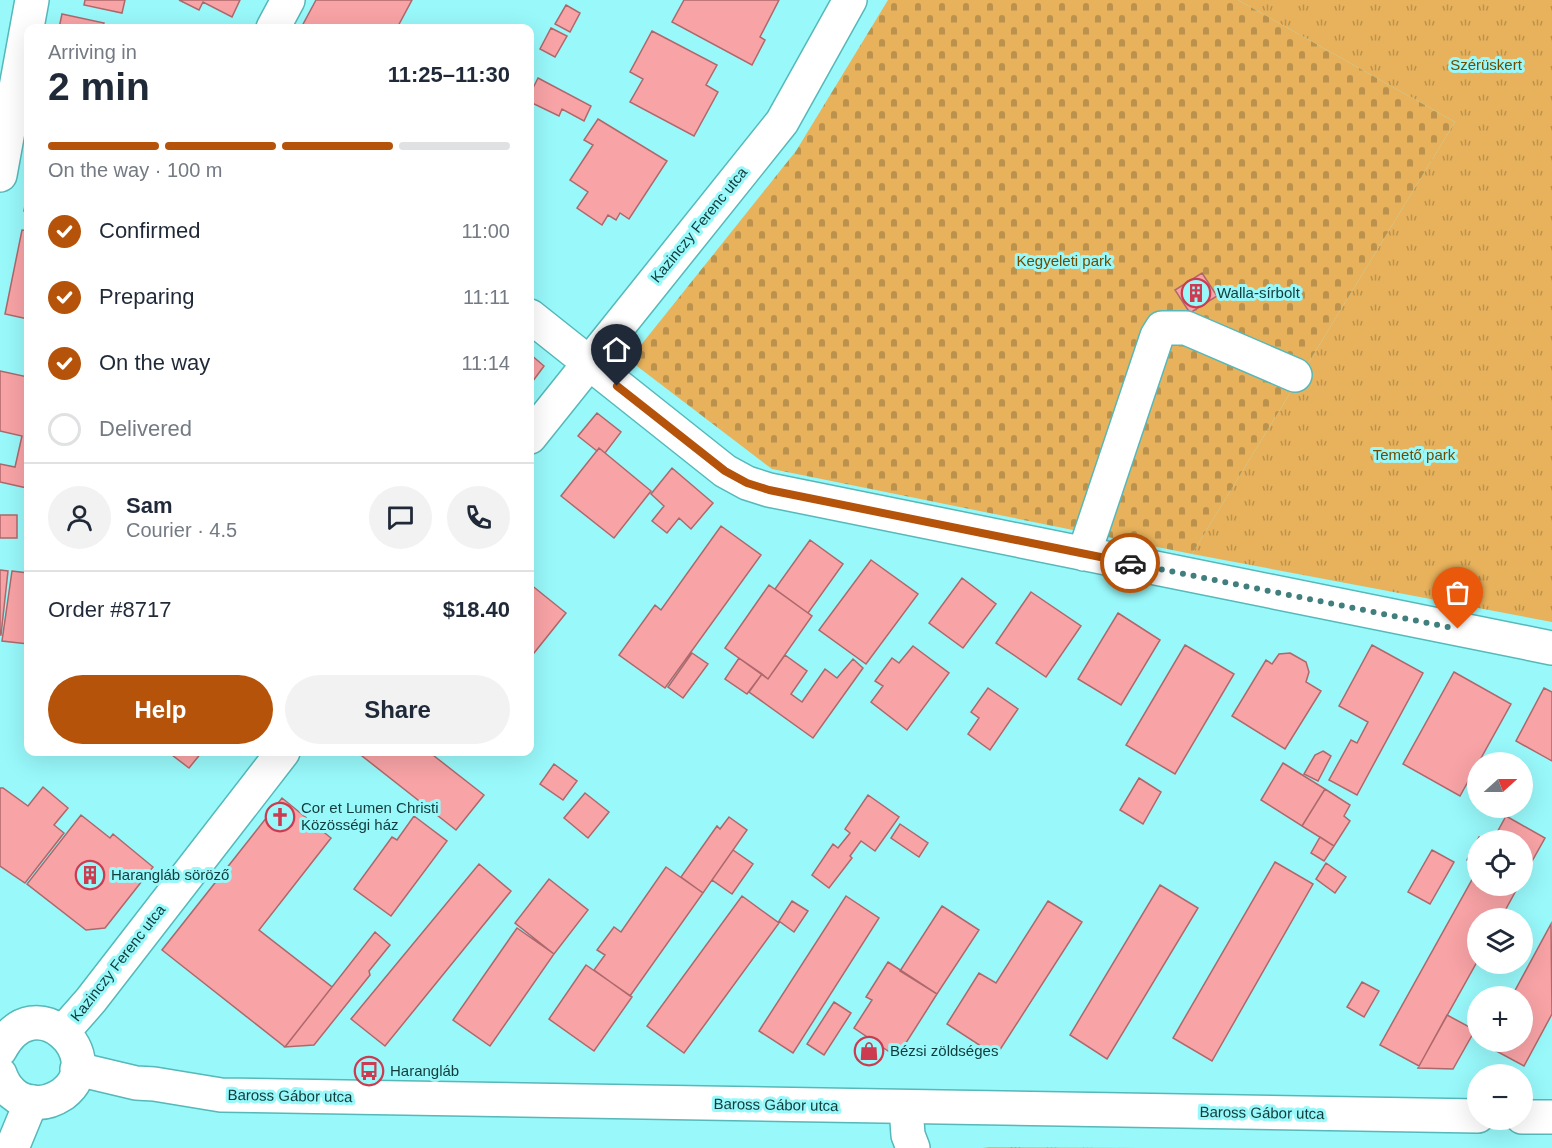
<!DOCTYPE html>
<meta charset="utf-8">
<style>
:root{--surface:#fff;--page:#f2f2f3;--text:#1f2937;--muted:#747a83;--line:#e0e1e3;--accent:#b45309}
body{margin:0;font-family:Helvetica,sans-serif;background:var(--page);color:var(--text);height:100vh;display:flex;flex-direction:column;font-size:22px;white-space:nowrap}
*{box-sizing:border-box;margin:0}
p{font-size:20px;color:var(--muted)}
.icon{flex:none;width:33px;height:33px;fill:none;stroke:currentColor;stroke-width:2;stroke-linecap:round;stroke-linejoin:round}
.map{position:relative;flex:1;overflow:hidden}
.side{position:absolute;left:24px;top:24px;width:510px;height:732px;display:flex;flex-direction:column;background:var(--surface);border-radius:12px;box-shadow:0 6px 24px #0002}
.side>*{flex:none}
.needle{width:39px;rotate:69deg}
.tools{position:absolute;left:1467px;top:752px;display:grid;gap:12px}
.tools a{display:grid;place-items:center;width:66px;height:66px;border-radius:50%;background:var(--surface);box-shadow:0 6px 24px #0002;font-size:30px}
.pin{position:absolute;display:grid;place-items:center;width:51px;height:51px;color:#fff;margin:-62px -26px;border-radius:50% 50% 50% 0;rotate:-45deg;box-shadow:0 0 6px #0007}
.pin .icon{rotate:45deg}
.courier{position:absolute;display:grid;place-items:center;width:60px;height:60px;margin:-30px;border:4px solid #b45309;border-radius:50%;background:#fff;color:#222;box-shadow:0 2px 8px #0007}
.headline em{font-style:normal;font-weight:700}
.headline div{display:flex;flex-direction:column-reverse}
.headline{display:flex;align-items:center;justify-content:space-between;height:102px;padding:0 24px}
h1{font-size:39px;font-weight:700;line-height:45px}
.bar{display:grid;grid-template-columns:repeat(4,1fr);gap:9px 6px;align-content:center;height:72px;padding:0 24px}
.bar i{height:8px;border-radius:4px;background:var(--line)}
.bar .current{background:var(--accent)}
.bar p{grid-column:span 4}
.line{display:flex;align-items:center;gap:15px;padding:0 24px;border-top:2px solid var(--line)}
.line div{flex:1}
.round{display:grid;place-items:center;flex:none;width:63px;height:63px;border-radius:32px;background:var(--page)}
ol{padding:0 24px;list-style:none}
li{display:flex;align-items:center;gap:18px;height:66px}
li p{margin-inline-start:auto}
li .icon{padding:6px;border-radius:50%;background:var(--accent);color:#fff;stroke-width:4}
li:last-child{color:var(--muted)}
li i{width:33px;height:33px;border:3px solid var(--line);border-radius:50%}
.button{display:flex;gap:12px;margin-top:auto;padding:12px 24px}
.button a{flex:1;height:69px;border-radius:36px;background:var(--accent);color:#fff;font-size:24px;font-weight:700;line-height:69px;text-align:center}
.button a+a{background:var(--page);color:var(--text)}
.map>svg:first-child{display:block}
.grass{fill:url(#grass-tufts)}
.cemetery{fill:url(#cemetery-stones)}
.building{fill:#f8a3a6;stroke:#ae686b;stroke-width:1.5}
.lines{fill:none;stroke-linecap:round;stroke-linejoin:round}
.minor-casing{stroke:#56b8b9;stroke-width:36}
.major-casing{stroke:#56b8b9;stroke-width:36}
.minor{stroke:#fff;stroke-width:33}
.major{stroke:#fff;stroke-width:33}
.done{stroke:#417e7e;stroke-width:6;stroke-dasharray:0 10.8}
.route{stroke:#b45309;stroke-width:8}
.labels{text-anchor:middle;stroke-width:6;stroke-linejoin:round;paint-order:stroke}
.park-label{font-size:15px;fill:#6f4b00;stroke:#98f8fa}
.street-label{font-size:15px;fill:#123c3c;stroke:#98f8fa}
.poi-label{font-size:15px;fill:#123c3c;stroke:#98f8fa;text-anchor:start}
</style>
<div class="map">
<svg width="1552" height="1148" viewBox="0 0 1552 1148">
<defs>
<pattern id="grass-tufts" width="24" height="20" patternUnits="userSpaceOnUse" patternTransform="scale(1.5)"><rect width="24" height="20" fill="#e8b25c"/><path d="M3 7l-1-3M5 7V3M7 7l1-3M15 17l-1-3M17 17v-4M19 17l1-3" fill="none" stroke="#bb924d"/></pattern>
<pattern id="cemetery-stones" width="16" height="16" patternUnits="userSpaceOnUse" patternTransform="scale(1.5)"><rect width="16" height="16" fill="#e8b25c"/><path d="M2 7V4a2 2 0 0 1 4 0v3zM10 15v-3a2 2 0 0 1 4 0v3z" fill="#bb924d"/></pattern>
</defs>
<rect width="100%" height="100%" fill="#98f8fa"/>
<path class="grass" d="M1238 0H1552V622L1192 554 1455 122Z
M989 1147H1141L983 1148Z"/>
<path class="cemetery" d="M888 0H1238L1455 122 1192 554 772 469 629 360 796 151Z"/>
<path class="building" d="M85 0H125L122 13 84 5Z
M179 0H240L232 17 203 2 199 10Z
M316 0H412L397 28H361L357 27 356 28H301Z
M684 0H779L760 37 765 40 752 65 672 22Z
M566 5 580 13 570 32 555 24Z
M62 14 104 23 102 28H59Z
M551 28 567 36 555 57 540 49Z
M652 31 717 65 706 85 718 92 694 136 630 102 643 79 630 72Z
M538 78 591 106 584 121 562 109 559 116 530 102V94Z
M598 119 667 161 629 219 620 213 616 220 608 215 602 225 577 208 588 192 570 180 593 145 584 140Z
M28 190V212L24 211Z
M22 230 28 231V319L5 314Z
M1202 273 1217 296 1190 313 1175 290Z
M530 354 544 366 530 385Z
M0 371 28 377 27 488 0 482V464L15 467 22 436 0 431Z
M597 413 621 432 605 453 599 448 597 451 578 436Z
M599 448 651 491 614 538 561 496Z
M672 468 713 503 691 529 679 518 667 533 652 521 664 506 651 494Z
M0 515H17V538H0Z
M721 526 761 555 665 688 619 655 655 605 661 610Z
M810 540 843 564 808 613 775 589Z
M871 560 918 594 866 664 819 630Z
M0 570 8 571 1 635H0Z
M12 571 28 573V644L2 641Z
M962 578 996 604 963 648 929 623Z
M530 584 566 613 530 658Z
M769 585 812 616 768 679 725 648Z
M1031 592 1081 626 1046 677 996 643Z
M1118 613 1160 640 1121 705 1078 679Z
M1185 645 1234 674 1175 774 1126 745Z
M1372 645 1423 673 1357 795 1329 780 1351 740 1357 743 1368 722 1339 706Z
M913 646 949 673 907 730 871 702 883 686 875 681 892 658 899 663Z
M692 653 708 664 683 698 668 687Z
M1290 653 1306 662 1309 672 1306 682 1321 691 1285 749 1232 716 1266 660 1272 664 1279 654Z
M785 655 807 671 791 694 802 702 825 669 837 678 853 659 863 668 813 738 749 692 762 674 768 679Z
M739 658 762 674 747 694 725 679Z
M1454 672 1511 704 1460 796 1403 764Z
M988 688 1018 709 990 750 968 734 979 718 971 712Z
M1544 688 1552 692V761L1516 741Z
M1323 751 1331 756 1318 781 1304 774 1315 755Z
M168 752H202L189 768Z
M357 752H429L484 795 456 830Z
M1283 763 1325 789 1302 826 1261 800Z
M554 764 577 781 563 800 540 784Z
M1139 778 1161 792 1143 824 1120 810Z
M43 787 68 808 54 825 64 833 25 883 0 866V788H3L28 806Z
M1325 789 1350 805 1344 816 1350 821 1334 846 1302 826Z
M585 793 609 812 588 838 564 818Z
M868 795 899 817 875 851 861 841 850 856 852 858 829 888 812 875 833 844 838 848 850 833 845 829Z
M282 798 331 838 259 930 332 987 285 1047 162 950Z
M81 815 110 838 113 834 153 867 105 928 86 930 27 884Z
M414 816 447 841 391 916 354 889 392 837 397 840Z
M1506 816 1545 838 1522 879V840H1493Z
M729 817 747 830 703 893 681 877 717 826 720 829Z
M900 824 928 843 919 857 891 838Z
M1320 837 1334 846 1324 861 1311 853Z
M1479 837 1485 840H1478V866L1467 860Z
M733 850 753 864 732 894 712 880Z
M1432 850 1454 862 1430 904 1408 892Z
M1275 862 1313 884 1212 1061 1173 1038Z
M1326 863 1346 877 1335 893 1316 879Z
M479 864 511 891 385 1046 351 1019Z
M666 867 703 893 630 996 594 970 605 955 597 950 614 927 621 932Z
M1478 869V885H1519L1501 918H1478V960L1419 1066 1380 1045Z
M549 879 588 910 554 954 515 923Z
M1160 885 1198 908 1107 1059 1070 1035Z
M742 896 779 923 684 1053 647 1026Z
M846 896 879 918 793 1053 759 1031Z
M792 901 808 911 794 932 779 921Z
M1048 901 1082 922 996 1056 947 1024 979 973 996 983Z
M942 906 979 930 937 994 900 971Z
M1551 924 1552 1014 1524 1066 1485 1045 1487 1041H1522V996H1512Z
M517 928 554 954 490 1046 453 1020Z
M375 932 390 945 369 971 370 975 314 1045 285 1047Z
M888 962 937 994 897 1057 854 1028 872 1000 866 997Z
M586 965 632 997 594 1051 549 1019Z
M1362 982 1379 991 1364 1017 1347 1007Z
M834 1002 851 1013 824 1055 807 1044Z
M1447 1015 1475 1030 1453 1069 1418 1068Z"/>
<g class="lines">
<g class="minor-casing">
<path id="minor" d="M273 28 288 0
M530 316 725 471 747 483 769 490 1552 648
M530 437 782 122 850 0
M1084 554 1157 336 1162 328H1186L1295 375
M63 1032 91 1000 283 752
M906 1107 908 1135 913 1148
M12 1148 31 1102"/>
</g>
<g class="major-casing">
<path id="major" d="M0 175 32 0
M0 1050C35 982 111 1058 63 1094 54 1100 44 1104 33 1102 17 1101 5 1089 0 1074
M77 1069 136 1083 154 1084 221 1095 1478 1116
M1522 1117H1552"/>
</g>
<use href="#minor" class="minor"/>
<use href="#major" class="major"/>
</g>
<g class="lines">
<path class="done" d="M1130 563 1458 629"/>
<path class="route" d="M617 386 725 471 747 483 769 490 1130 563"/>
</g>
<defs>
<g id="building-ring" transform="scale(1.5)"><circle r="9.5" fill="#98f8fa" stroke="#cc3b50" stroke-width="1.5"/><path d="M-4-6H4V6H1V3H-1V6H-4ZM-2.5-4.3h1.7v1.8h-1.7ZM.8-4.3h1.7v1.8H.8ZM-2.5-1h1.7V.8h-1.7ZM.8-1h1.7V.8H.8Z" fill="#cc3b50"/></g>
<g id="church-ring" transform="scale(1.5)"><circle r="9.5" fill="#98f8fa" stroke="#cc3b50" stroke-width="1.5"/><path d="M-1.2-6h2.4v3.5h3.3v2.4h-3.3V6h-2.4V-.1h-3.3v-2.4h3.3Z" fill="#cc3b50"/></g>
<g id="shop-ring" transform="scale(1.5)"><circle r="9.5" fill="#98f8fa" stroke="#cc3b50" stroke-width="1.5"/><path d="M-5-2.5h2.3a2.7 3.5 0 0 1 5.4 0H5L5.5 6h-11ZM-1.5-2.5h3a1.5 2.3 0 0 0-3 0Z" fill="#cc3b50"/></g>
<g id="bus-ring" transform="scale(1.5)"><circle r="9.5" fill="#98f8fa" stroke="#cc3b50" stroke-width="1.5"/><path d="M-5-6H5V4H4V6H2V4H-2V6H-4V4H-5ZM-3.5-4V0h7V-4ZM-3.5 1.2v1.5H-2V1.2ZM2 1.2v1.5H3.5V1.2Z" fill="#cc3b50"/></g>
</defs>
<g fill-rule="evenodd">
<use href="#building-ring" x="1196" y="293"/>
<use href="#church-ring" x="280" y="817"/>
<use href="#building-ring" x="90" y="875"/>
<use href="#shop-ring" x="869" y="1051"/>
<use href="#bus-ring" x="369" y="1071"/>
</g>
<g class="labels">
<g class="park-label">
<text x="1486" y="70">Szérüskert</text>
<text x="1064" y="266">Kegyeleti park</text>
<text x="1414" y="460">Temető park</text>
</g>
<g class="street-label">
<text transform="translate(699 225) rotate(-51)" y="5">Kazinczy Ferenc utca</text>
<text transform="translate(118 963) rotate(-52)" y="5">Kazinczy Ferenc utca</text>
<text transform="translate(290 1096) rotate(1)" y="5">Baross Gábor utca</text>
<text transform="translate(776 1105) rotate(1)" y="5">Baross Gábor utca</text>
<text transform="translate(1262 1113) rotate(1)" y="5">Baross Gábor utca</text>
</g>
<g class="poi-label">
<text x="1217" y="298">Walla-sírbolt</text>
<text x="301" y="813">Cor et Lumen Christi<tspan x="301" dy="17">Közösségi ház</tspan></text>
<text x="111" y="880">Harangláb söröző</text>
<text x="890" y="1056">Bézsi zöldséges</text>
<text x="390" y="1076">Harangláb</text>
</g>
</g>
</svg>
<div class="tools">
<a><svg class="needle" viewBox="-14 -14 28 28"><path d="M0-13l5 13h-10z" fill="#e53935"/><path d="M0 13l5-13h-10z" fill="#747a83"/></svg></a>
<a><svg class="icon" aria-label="locate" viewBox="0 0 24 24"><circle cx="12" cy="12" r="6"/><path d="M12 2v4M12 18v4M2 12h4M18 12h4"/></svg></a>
<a><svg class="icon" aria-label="layers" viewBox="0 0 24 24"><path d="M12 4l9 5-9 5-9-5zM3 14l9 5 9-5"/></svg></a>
<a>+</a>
<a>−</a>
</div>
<div class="pin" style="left:1458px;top:629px;background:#ea580c"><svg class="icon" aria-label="bag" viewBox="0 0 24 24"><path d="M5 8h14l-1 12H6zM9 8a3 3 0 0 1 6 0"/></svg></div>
<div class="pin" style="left:617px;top:386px;background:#1f2937"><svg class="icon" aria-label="home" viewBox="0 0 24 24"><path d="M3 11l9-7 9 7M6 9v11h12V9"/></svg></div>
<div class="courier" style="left:1130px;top:563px"><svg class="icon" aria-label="car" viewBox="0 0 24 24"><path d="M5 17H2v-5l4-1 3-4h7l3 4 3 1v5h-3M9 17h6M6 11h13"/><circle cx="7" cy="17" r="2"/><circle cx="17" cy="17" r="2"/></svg></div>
<section class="side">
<div class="headline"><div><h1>2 min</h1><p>Arriving in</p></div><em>11:25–11:30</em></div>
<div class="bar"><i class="current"></i><i class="current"></i><i class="current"></i><i></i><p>On the way · 100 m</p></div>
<ol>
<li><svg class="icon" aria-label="check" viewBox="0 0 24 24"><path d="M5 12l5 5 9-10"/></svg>Confirmed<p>11:00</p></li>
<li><svg class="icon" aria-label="check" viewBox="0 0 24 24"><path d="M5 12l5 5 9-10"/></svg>Preparing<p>11:11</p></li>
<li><svg class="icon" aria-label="check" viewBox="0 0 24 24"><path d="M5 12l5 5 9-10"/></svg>On the way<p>11:14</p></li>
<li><i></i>Delivered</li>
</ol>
<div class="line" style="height:108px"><a class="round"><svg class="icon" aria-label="person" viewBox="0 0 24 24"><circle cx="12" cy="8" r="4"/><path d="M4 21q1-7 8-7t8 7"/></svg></a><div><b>Sam</b><p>Courier · 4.5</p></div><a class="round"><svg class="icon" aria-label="chat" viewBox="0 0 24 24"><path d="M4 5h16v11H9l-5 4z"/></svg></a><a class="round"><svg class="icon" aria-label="phone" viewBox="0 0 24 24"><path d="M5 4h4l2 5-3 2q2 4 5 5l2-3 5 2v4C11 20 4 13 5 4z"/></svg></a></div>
<div class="line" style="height:78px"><div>Order #8717</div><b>$18.40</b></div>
<div class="button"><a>Help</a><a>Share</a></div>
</section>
</div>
